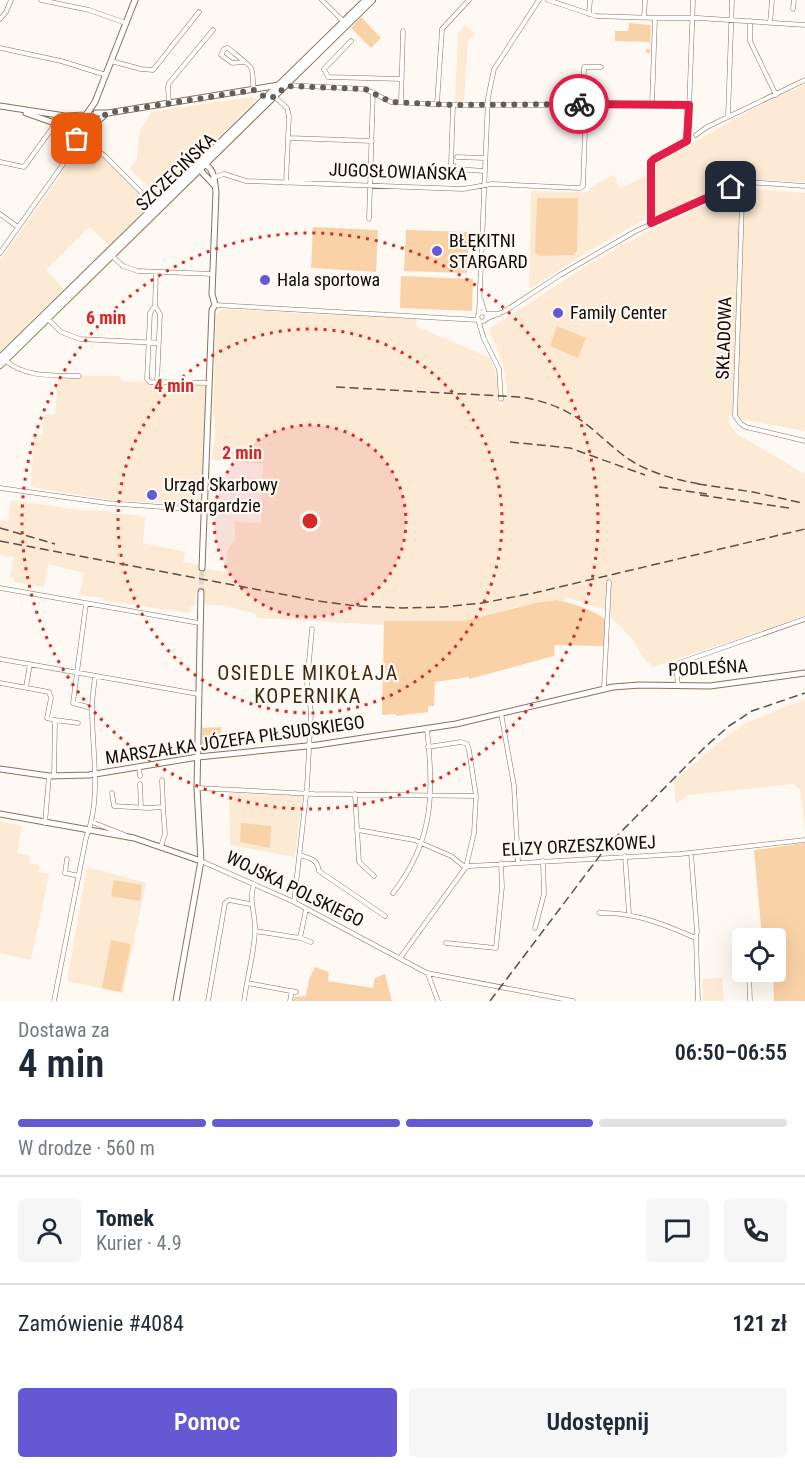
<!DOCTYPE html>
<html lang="pl">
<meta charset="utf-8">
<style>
:root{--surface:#fff;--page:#f6f6f7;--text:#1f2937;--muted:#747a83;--line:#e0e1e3;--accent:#6459d2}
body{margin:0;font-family:"Roboto Condensed",sans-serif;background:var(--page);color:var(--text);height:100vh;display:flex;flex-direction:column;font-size:22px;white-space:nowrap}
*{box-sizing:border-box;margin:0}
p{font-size:20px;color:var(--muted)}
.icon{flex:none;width:33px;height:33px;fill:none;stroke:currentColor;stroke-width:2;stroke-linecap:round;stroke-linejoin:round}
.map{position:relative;height:1001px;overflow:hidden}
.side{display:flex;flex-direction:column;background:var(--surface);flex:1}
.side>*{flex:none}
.tools{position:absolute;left:732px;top:928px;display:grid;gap:12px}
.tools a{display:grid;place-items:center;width:54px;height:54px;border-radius:6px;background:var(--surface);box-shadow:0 6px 24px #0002;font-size:30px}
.pin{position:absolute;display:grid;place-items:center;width:51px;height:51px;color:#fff;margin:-26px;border-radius:12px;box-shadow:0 3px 9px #0006}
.courier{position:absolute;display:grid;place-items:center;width:60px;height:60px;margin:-30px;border:4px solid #e11d48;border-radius:50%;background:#fff;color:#222;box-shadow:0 2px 8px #0007}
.summary em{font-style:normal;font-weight:600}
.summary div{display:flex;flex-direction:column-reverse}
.summary{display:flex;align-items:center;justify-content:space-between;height:102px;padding:0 18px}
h1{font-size:39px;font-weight:600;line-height:45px}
.bar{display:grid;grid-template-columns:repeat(4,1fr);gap:9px 6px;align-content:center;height:72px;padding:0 18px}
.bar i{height:8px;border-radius:4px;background:var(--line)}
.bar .selected{background:var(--accent)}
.bar p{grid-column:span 4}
.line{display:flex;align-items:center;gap:15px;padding:0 18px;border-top:2px solid var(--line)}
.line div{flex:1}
.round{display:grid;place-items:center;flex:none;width:63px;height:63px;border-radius:6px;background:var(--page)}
.action{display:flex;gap:12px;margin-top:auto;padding:12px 18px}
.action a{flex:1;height:69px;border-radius:6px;background:var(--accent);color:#fff;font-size:24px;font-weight:600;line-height:69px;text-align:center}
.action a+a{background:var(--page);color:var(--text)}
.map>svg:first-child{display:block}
.built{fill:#fdead5}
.green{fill:#f9d2a7}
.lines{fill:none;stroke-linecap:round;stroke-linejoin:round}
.tertiary-tunnel{stroke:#dbd5cf;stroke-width:5;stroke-dasharray:5 2.5;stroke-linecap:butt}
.minor-casing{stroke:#897158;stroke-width:5}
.tertiary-casing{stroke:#897158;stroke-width:7}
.secondary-casing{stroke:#897158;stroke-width:8}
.minor{stroke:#fff;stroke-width:4}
.tertiary{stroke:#fff;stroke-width:5}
.secondary{stroke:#fff;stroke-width:6}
.rail{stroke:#585049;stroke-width:1.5;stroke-dasharray:9 4.5;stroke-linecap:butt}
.done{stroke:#655d56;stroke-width:6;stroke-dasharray:0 10.8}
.route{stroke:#e11d48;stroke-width:8}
.ring{fill:none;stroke:#d62828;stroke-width:3;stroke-dasharray:3 6}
.poi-dot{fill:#6459d2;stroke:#fef9f3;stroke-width:2}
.labels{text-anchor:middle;stroke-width:4.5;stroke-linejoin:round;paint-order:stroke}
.street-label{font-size:18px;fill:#120902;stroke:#fef9f3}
.poi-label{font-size:18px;fill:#120902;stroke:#fef9f3;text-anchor:start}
.neighbourhood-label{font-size:20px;letter-spacing:1.5px;fill:#3d2911;stroke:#fef9f3}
.centre{fill:#d62828;stroke:#fef9f3;stroke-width:3}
.ring-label{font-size:18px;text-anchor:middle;font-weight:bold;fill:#d62828;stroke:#fef9f3;stroke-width:4.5;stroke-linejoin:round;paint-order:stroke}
</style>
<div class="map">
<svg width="805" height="1001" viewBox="0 0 805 1001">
<rect width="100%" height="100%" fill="#fef9f3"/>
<path class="built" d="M465 25 475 34 468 41 464 101 455 102 458 34Z
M805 84V182L744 179 730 183 667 213 650 218 656 164 751 110Z
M251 97 256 100 188 167 156 194 130 169 137 159 139 133 151 112Z
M84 146 90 148 107 161 140 195 146 202V208L109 245 89 227 46 270 64 289 0 352V261L79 149Z
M614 175 620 188 645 177 647 179 645 219 596 247 529 289 531 191 587 192 596 184Z
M755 189 805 193V431L744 420 729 415 728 422 737 434 805 474V616L653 667 642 656 633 640 609 615V611L565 597V602L556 600 517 607 463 621 384 622V625L257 618 256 614 226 606 204 604V593L196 592 195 606H189V613L101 600 105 598 79 595 84 573 48 564 44 587 14 582V578L10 577 14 557 0 555V520L8 521 11 500 83 511 101 510 145 517 143 543 185 552 183 562 198 565V568L225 572 227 551 235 539V522L261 523 263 464 212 460 215 434V416H213L216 314 221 309 417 319 416 326 490 358 498 380 499 406 503 405V398H507V389L503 364 489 329 594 261 645 233 731 193 737 197 754 196Z
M58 375 120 376 121 381 208 386 200 505 110 500 31 487 34 437 42 436 44 415 55 414Z
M805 699V830L800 789 793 784 689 795 676 804 674 781 722 740 744 724Z
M229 793 302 796 295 857 230 845Z
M0 821 22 826 17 853 30 856 29 863 40 865 39 872 49 874 31 960 0 953Z
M87 867 146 883 123 993 67 981Z
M722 978 724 1001H703L702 979Z"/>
<path class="green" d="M361 17 381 38 371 48 351 28Z
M629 23 651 25 650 53H646V49H650L649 42 615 41V31H628Z
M537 198H578L577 251 573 255 541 256 535 253Z
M313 227 378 230 376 272 311 268Z
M406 230 469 232 467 273 404 271Z
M401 276 473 279 472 311 400 308Z
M557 326 586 338 578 358 550 346Z
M556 600C574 604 590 608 605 619L604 646 555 645 554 656 469 679V677L435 682 434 706H428V712L396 716V714L382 715 384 621H463L536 603Z
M221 727V749L205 751 202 745V728Z
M241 823 271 826 270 848 240 842Z
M805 843V1001H774L773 972H776V939L762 937 754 850Z
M114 880 142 885 140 901 111 896Z
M111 940 131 944 121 992 102 988Z
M315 967 329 972 328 981 373 988 375 978 385 974 392 1001H293L294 997 306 996 309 979Z"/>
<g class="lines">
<path class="tertiary-tunnel" d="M201 592 202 568"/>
<g class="minor-casing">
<path id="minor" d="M41 0 89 10 126 23
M322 0 344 22
M548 0 596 16 655 18H698L805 25
M793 9 794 0
M589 14 590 0
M644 18 645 0
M0 19 6 12 11 0
M750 21V41L776 95
M770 23 772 0
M351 41 324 69 328 77 402 79
M0 48 61 61 106 75
M111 61 141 69 153 70 199 12
M243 62 232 63 221 55 224 49 228 48C231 51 251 66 251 68 254 74 252 83 254 89
M286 85 365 89 391 102 453 105H689
M274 96 287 108 289 116 286 183
M401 102 403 31
M169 103 168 87 169 83 213 30
M437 104 442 29 469 0
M583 104 584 67H601
M652 104 655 18
M453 105 451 164 457 169 484 171
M728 117 732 0
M696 135 707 127 805 80
M289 138 372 141
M86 142 105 156 155 206
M70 153 77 138
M457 157 484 158
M0 162 24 167 56 123
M215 177 224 174 246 181 463 189 492 184 580 188 583 186 586 104
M739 185 742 202 735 416 741 424 746 427 805 441
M0 214 18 227
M369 219 373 92
M651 223V162L654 159 683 144 688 138 693 0
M0 253 66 160 82 142
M111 255 123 266 138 271 213 274
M156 272 155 306 150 313 147 379 150 382 209 383
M481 300 485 314H499
M215 305 478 320 484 339 499 369 501 399
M155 306 160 314 157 383
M477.5 317a4.5 4.5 0 1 1 9 0a4.5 4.5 0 1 1-9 0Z
M479 313 488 98 494 69 539 0
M48 319 61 332 80 339 159 343
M486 319 505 311 560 275 636 231 731 187 747 182 805 186
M5 360C25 378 54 375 79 376
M0 488 107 503 204 510
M0 588 199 623
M86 604 73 703 92 708
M0 659 198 694
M0 683 49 692 51 698 47 718 55 720
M678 686 676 664 805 619
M26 687 30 664
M604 688 609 582
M501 713 514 786 518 862
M428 747 461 742 467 744 469 750 476 796 474 833 466 867
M139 767 140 776
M54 776 55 720 78 723
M140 784 141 807
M197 788 314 794 476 796
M112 793 114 806 148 808 163 807 162 780
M355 794 359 862 374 876
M92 822 125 835
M45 823 49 776
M358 830 414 840 451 856 465 867
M161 846 165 834 163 807
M691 853 697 932 696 938 698 1001
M300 855C312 859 317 859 319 871L385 916
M625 856 629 914
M67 859 65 873 79 876
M201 861 294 902 427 973 573 1001
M393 893C434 841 434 792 427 729
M294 902 307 787 311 712 307 683 312 629
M599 913C636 912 662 924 696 938
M535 928 544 894 543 861
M255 931 300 938 311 942
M747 937V939
M300 938 306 909
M446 943 496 948 502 887 501 863
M400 958 466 867 470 866 680 854 805 840
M749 972 750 1001
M428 974 438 1001
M247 983 296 992
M54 1001 86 838C102 798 92 752 92 709 92 698 94 687 95 676
M208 1001 225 903 229 900 250 904
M244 1001C247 978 254 954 255 931 256 914 248 901 254 884
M290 1001 292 991"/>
</g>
<g class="tertiary-casing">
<path id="tertiary" d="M0 106 65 116 86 115
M26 113 63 126 77 134
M96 113H108L279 85
M77 134 86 115 95 102 135 0
M77 134 78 140 86 142 90 138 96 123 107 113
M202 568 212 310 215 305 212 294 216 192C214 179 215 167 200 162V170L215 186
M0 769 49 776 89 775 198 757 317 745 456 724 613 687 640 685 710 686 805 673
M0 814 134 838 201 861
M176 1001 201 861 197 788 201 592"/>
</g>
<g class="secondary-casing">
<path id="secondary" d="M0 358 366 0
M0 365 372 0"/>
</g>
<use href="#minor" class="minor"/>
<use href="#tertiary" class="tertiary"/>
<use href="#secondary" class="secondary"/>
<path class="rail" d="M336 387 519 397C550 401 575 413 598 434 610 444 621 455 635 463 656 475 681 481 705 485
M510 442 570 448 645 475
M698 484 753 492 802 503
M659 487 707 494
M700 495 789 508
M0 528 55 544
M0 541 318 601 357 606 402 608 443 607 482 603 534 593 805 529
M490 1001 608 845 705 747 729 726 752 711 805 693"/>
</g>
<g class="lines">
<path class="done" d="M77 139 82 142 88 140 96 123 107 113 254 90C271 102 271 100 286 86L365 89 391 102 453 105 579 104"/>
<path class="route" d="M579 104 689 105 687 141 654 159 651 162V223L731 187"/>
</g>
<circle cx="310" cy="521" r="96" fill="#d62828" fill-opacity=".12"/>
<g class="ring">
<circle cx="310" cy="521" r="96"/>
<circle cx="310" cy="521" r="192"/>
<circle cx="310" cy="521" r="288"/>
</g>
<g class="poi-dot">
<circle cx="437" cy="251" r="6"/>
<circle cx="265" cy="280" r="6"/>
<circle cx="558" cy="313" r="6"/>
<circle cx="152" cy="495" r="6"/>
</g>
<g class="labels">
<g class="street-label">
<text transform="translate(176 172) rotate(-44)" y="6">SZCZECIŃSKA</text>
<text transform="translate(398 172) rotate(2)" y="6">JUGOSŁOWIAŃSKA</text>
<text transform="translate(724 338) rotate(-88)" y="6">SKŁADOWA</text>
<text transform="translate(708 668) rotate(-3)" y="6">PODLEŚNA</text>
<text transform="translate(235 740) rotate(-8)" y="6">MARSZAŁKA JÓZEFA PIŁSUDSKIEGO</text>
<text transform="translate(579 846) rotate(-3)" y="6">ELIZY ORZESZKOWEJ</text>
<text transform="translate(295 889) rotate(26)" y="6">WOJSKA POLSKIEGO</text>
</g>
<g class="poi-label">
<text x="449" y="247">BŁĘKITNI<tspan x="449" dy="21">STARGARD</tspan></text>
<text x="277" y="286">Hala sportowa</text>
<text x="570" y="319">Family Center</text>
<text x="164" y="491">Urząd Skarbowy<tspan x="164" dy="21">w Stargardzie</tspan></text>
</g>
<g class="neighbourhood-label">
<text x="308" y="680">OSIEDLE MIKOŁAJA<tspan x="308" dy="23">KOPERNIKA</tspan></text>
</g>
</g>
<circle cx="310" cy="521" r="9" class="centre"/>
<g class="ring-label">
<text x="106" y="324">6 min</text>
<text x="174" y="392">4 min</text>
<text x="242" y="459">2 min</text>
</g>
</svg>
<div class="tools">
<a><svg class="icon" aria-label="locate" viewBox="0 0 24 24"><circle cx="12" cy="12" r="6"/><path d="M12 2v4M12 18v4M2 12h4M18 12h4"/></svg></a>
</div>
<div class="pin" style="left:77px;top:139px;background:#ea580c"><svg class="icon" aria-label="bag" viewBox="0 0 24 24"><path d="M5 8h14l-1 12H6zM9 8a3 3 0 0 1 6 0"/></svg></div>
<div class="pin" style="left:731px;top:187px;background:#1f2937"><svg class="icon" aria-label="home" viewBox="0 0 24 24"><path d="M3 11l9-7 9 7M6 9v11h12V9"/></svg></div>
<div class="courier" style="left:579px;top:104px"><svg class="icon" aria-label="bike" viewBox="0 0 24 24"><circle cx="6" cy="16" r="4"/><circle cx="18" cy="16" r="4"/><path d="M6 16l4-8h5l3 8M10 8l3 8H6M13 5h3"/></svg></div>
</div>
<section class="side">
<div class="summary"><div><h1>4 min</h1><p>Dostawa za</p></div><em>06:50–06:55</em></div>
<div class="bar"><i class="selected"></i><i class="selected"></i><i class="selected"></i><i></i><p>W drodze · 560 m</p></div>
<div class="line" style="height:108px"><a class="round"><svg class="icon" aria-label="person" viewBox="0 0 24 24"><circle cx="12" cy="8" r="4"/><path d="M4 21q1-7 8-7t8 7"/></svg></a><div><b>Tomek</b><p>Kurier · 4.9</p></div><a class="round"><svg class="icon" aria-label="chat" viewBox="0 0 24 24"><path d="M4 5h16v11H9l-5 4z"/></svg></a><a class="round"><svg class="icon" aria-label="phone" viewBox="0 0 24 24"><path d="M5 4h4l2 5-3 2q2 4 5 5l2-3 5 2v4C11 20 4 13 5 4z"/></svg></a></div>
<div class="line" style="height:78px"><div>Zamówienie #4084</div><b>121 zł</b></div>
<div class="action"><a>Pomoc</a><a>Udostępnij</a></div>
</section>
